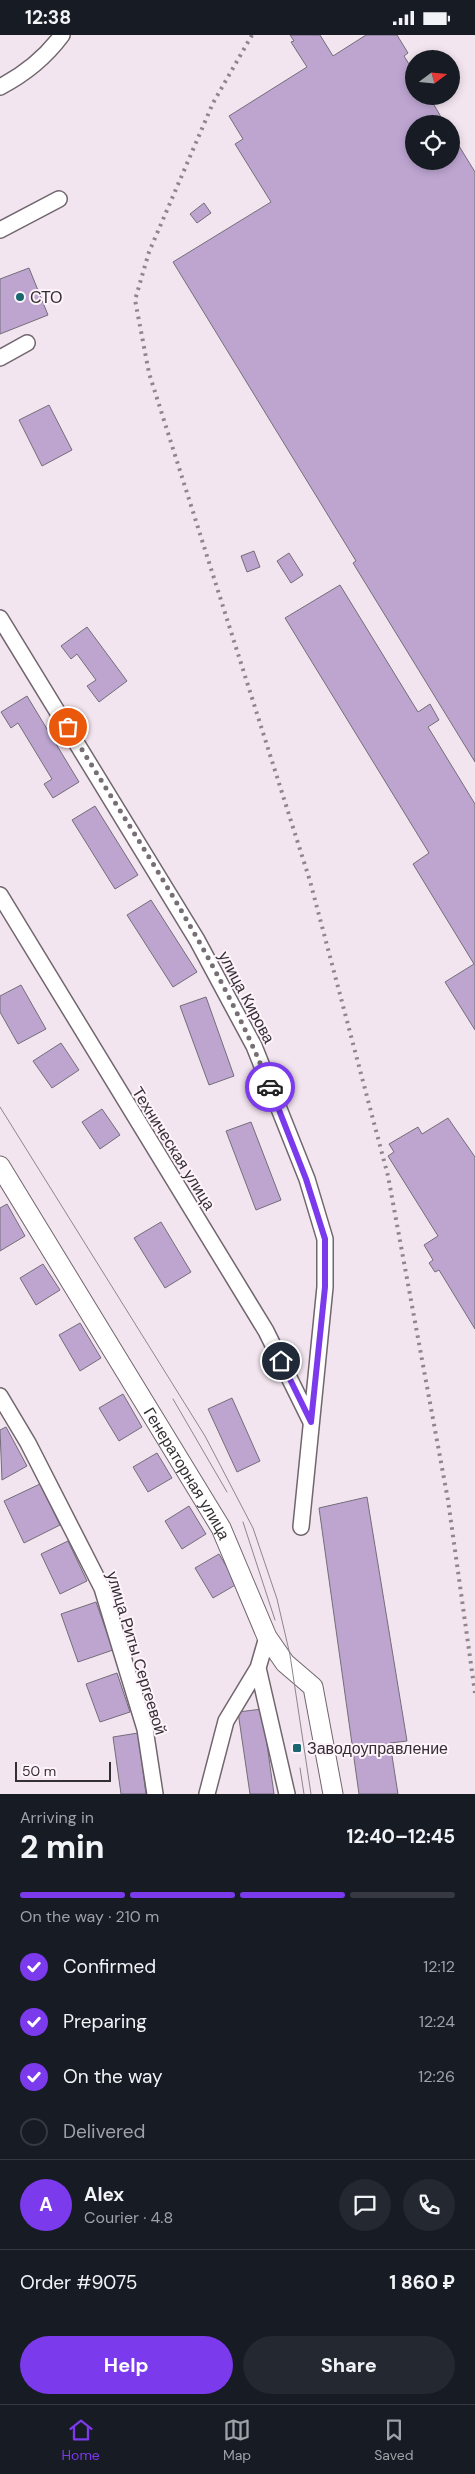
<!DOCTYPE html>
<meta charset="utf-8">
<style>
:root{--surface:#171b24;--page:#242831;--text:#f1f3f6;--muted:#9ea1a6;--line:#363941;--accent:#7c3aed}
body{margin:0;font-family:"DM Sans",sans-serif;background:var(--page);color:var(--text);height:100vh;display:flex;flex-direction:column;font-size:19px;white-space:nowrap}
*{box-sizing:border-box;margin:0}
p{font-size:16px;color:var(--muted)}
.icon{flex:none;width:28px;height:28px;fill:none;stroke:currentColor;stroke-width:2;stroke-linecap:round;stroke-linejoin:round}
.map{position:relative;height:1759px;overflow:hidden}
.sheet{display:flex;flex-direction:column;background:var(--surface);flex:1}
.sheet>*{flex:none}
.needle{width:32px;rotate:74deg}
.tools{position:absolute;left:405px;top:15px;display:grid;gap:10px}
.tools a{display:grid;place-items:center;width:55px;height:55px;border-radius:50%;background:var(--surface);box-shadow:0 2px 8px #0003;font-size:25px}
.scale{position:absolute;left:15px;bottom:12px;width:96px;box-sizing:border-box;padding-left:5px;border:2px solid #342f33;border-top:0;font-size:14px;line-height:18px;white-space:nowrap;color:#342f33;-webkit-text-stroke:4px #fef3fb;paint-order:stroke}
.pin{position:absolute;display:grid;place-items:center;width:42px;height:42px;color:#fff;margin:-21px;border:2px solid #fff;border-radius:50%;box-shadow:0 1px 5px #0007}
.courier{position:absolute;display:grid;place-items:center;width:50px;height:50px;margin:-25px;border:4px solid #7c3aed;border-radius:50%;background:#fff;color:#222;box-shadow:0 1px 6px #0007}
.head em{font-style:normal;font-weight:700}
.head div{display:flex;flex-direction:column-reverse}
.head{display:flex;align-items:center;justify-content:space-between;height:85px;padding:0 20px}
h1{font-size:32px;font-weight:700;line-height:38px}
.bar{display:grid;grid-template-columns:repeat(4,1fr);gap:8px 5px;align-content:center;height:60px;padding:0 20px}
.bar i{height:6px;border-radius:4px;background:var(--line)}
.bar .selected{background:var(--accent)}
.bar p{grid-column:span 4}
.line{display:flex;align-items:center;gap:12px;padding:0 20px;border-top:1px solid var(--line)}
.line div{flex:1}
.round{display:grid;place-items:center;flex:none;width:52px;height:52px;border-radius:26px;background:var(--page)}
ol{padding:0 20px;list-style:none}
li{display:flex;align-items:center;gap:15px;height:55px}
li p{margin-inline-start:auto}
li .icon{padding:5px;border-radius:50%;background:var(--accent);color:#fff;stroke-width:4}
li:last-child{color:var(--muted)}
li i{width:28px;height:28px;border:2px solid var(--line);border-radius:50%}
.button{display:flex;gap:10px;margin-top:auto;padding:10px 20px}
.button a{flex:1;height:58px;border-radius:30px;background:var(--accent);color:#fff;font-size:20px;font-weight:700;line-height:58px;text-align:center}
.button a+a{background:var(--page);color:var(--text)}
.status{display:flex;justify-content:space-between;align-items:center;height:35px;padding:0 25px;background:var(--surface);direction:ltr}
.status svg{height:14px;fill:currentColor}
.tabs{display:flex;justify-content:space-around;align-items:center;height:70px;border-top:1px solid var(--line);background:var(--surface);font-size:14px;color:var(--muted)}
.tabs a{display:grid;justify-items:center;gap:2px}
.tabs .selected{color:var(--accent)}
.map>svg:first-child{display:block}
.building{fill:#bda5d0;stroke:#746d79}
.lines{fill:none;stroke-linecap:round;stroke-linejoin:round}
.minor-casing{stroke:#71666e;stroke-width:18}
.major-casing{stroke:#71666e;stroke-width:21}
.minor{stroke:#fff;stroke-width:15}
.major{stroke:#fff;stroke-width:19}
.tram{stroke:#8f858c;stroke-width:1}
.rail{stroke:#8f858c;stroke-width:4;stroke-dasharray:2.5 5;stroke-linecap:butt}
.done{stroke:#776f75;stroke-width:5;stroke-dasharray:0 9}
.route{stroke:#7c3aed;stroke-width:6}
.poi-dot{fill:#1b6770;stroke:#fef3fb;stroke-width:2}
.labels{text-anchor:middle;stroke-width:4;stroke-linejoin:round;paint-order:stroke}
.poi-label{font-size:16px;fill:#342f33;stroke:#fef3fb;text-anchor:start}
.street-label{font-size:16px;fill:#342f33;stroke:#fef3fb}
</style>
<div class="status"><b>12:38</b><svg viewBox="0 0 49 12"><path d="M0 12V9h3v3zM5 12V6h3v6zM10 12V3h3v9zM15 12V0h3v12zM26 1h20v11H26zM47 4h2v5h-2z"/></svg></div>
<div class="map">
<svg width="475" height="1759" viewBox="0 0 475 1759">
<rect width="100%" height="100%" fill="#f3e5ef"/>
<path class="building" d="M290 0H320L333 21 366 0H397L408 18 404 21 414 37V61H429L445 89H414V126H451V98L475 137V727L353 528 356 526 173 227 271 167 235 109 243 104 229 81 307 32 291 7 294 6Z
M204 168 211 178 197 188 190 179Z
M29 233 48 280 0 299V244Z
M49 370 72 415 42 431 19 385Z
M254 516 260 532 247 537 241 521Z
M289 518 303 540 291 548 277 526Z
M340 550 418 677 430 669 439 685 428 692 475 769V995L445 947 474 929 413 829 429 818 285 583Z
M87 592 127 646 99 667 87 651 96 645 77 619 71 624 61 611Z
M27 661 79 747 53 763 44 749 52 744 18 688 11 693 1 677Z
M95 771 138 840 115 854 72 785Z
M151 865 197 937 173 952 127 880Z
M21 950 46 994 18 1009 0 977V961Z
M206 962 234 1041 209 1050 180 971Z
M61 1008 79 1035 52 1053 33 1026Z
M102 1074 120 1100 100 1114 82 1087Z
M448 1083 475 1122V1294L439 1235 435 1237 429 1228 433 1225 424 1210 438 1201 388 1121 394 1117 389 1109 418 1092 422 1099Z
M251 1087 281 1165 256 1175 226 1096Z
M7 1169 25 1201 0 1216V1173Z
M161 1187 191 1237 165 1253 134 1203Z
M43 1229 60 1255 36 1270 20 1243Z
M80 1288 101 1323 80 1336 59 1300Z
M123 1359 142 1392 119 1406 99 1373Z
M232 1363 260 1426 237 1437 208 1374Z
M6 1392 27 1431 2 1445 0 1395Z
M157 1418 172 1443 148 1457 133 1432Z
M40 1449 60 1490 24 1508 4 1466Z
M367 1462 407 1706 390 1708 398 1759H359L319 1473Z
M189 1471 206 1499 182 1514 165 1486Z
M68 1506 87 1546 60 1559 41 1519Z
M219 1519 237 1549 213 1563 195 1533Z
M96 1567 113 1615 78 1627 61 1579Z
M117 1638 130 1677 100 1687 86 1649Z
M262 1674 274 1759H250L238 1677Z
M138 1698 146 1759H121L113 1702Z"/>
<g class="lines">
<g class="minor-casing">
<path id="minor" d="M0 52C25 39 45 23 62 0
M0 195 59 164
M0 323 27 308
M0 583 197 905 254 1011 307 1144 325 1204V1252L301 1492
M0 860 266 1296 311 1387
M0 1361 28 1408 102 1553 145 1694 155 1759
M258 1633 287 1759
M207 1759 226 1686 258 1633 267 1602"/>
</g>
<g class="major-casing">
<g id="major">
<path id="s1" d="M0 1131 221 1493 267 1602 285 1628 313 1652 333 1759"/>
</g>
</g>
<use href="#minor" class="minor"/>
<use href="#major" class="major"/>
<path class="tram" d="M0 1072 205 1401 253 1493 277 1564 290 1620 311 1759
M173 1364 227 1457
M243 1487 275 1585
M300 1733 304 1759"/>
<path class="rail" d="M252 0 213 68 149 217 135 265 149 338 310 846 388 1141 448 1465 475 1658"/>
</g>
<g class="lines">
<path class="done" d="M68 692C139 808 220 926 270 1052"/>
<path class="route" d="M270 1052 306 1144 325 1204V1252L311 1387 281 1326"/>
</g>
<g class="poi-dot">
<circle cx="20" cy="262" r="5"/>
<rect x="292" y="1708" width="10" height="10" rx="2.5"/>
</g>
<g class="labels">
<g class="poi-label">
<text x="30" y="268">СТО</text>
<text x="307" y="1719">Заводоуправление</text>
</g>
<g class="street-label">
<text transform="translate(247 962) rotate(62)" y="6">улица Кирова</text>
<text transform="translate(174 1113) rotate(58)" y="6">Техническая улица</text>
<text dy="6" stroke="none"><textPath href="#s1" startOffset="360">Генераторная улица</textPath></text>
<text transform="translate(137 1618) rotate(73)" y="6">улица Риты Сергеевой</text>
</g>
</g>
</svg>
<div class="tools">
<a><svg class="needle" viewBox="-14 -14 28 28"><path d="M0-13l5 13h-10z" fill="#e53935"/><path d="M0 13l5-13h-10z" fill="#9ea1a6"/></svg></a>
<a><svg class="icon" aria-label="locate" viewBox="0 0 24 24"><circle cx="12" cy="12" r="6"/><path d="M12 2v4M12 18v4M2 12h4M18 12h4"/></svg></a>
</div>
<div class="scale">50 m</div>
<div class="pin" style="left:68px;top:692px;background:#ea580c"><svg class="icon" aria-label="bag" viewBox="0 0 24 24"><path d="M5 8h14l-1 12H6zM9 8a3 3 0 0 1 6 0"/></svg></div>
<div class="pin" style="left:281px;top:1326px;background:#1f2937"><svg class="icon" aria-label="home" viewBox="0 0 24 24"><path d="M3 11l9-7 9 7M6 9v11h12V9"/></svg></div>
<div class="courier" style="left:270px;top:1052px"><svg class="icon" aria-label="car" viewBox="0 0 24 24"><path d="M5 17H2v-5l4-1 3-4h7l3 4 3 1v5h-3M9 17h6M6 11h13"/><circle cx="7" cy="17" r="2"/><circle cx="17" cy="17" r="2"/></svg></div>
</div>
<section class="sheet">
<div class="head"><div><h1>2 min</h1><p>Arriving in</p></div><em>12:40–12:45</em></div>
<div class="bar"><i class="selected"></i><i class="selected"></i><i class="selected"></i><i></i><p>On the way · 210 m</p></div>
<ol>
<li><svg class="icon" aria-label="check" viewBox="0 0 24 24"><path d="M5 12l5 5 9-10"/></svg>Confirmed<p>12:12</p></li>
<li><svg class="icon" aria-label="check" viewBox="0 0 24 24"><path d="M5 12l5 5 9-10"/></svg>Preparing<p>12:24</p></li>
<li><svg class="icon" aria-label="check" viewBox="0 0 24 24"><path d="M5 12l5 5 9-10"/></svg>On the way<p>12:26</p></li>
<li><i></i>Delivered</li>
</ol>
<div class="line" style="height:90px"><b class="round" style="background:var(--accent);color:#fff">A</b><div><b>Alex</b><p>Courier · 4.8</p></div><a class="round"><svg class="icon" aria-label="chat" viewBox="0 0 24 24"><path d="M4 5h16v11H9l-5 4z"/></svg></a><a class="round"><svg class="icon" aria-label="phone" viewBox="0 0 24 24"><path d="M5 4h4l2 5-3 2q2 4 5 5l2-3 5 2v4C11 20 4 13 5 4z"/></svg></a></div>
<div class="line" style="height:65px"><div>Order #9075</div><b>1 860 ₽</b></div>
<div class="button"><a>Help</a><a>Share</a></div>
</section>
<nav class="tabs">
<a class="selected"><svg class="icon" aria-label="home" viewBox="0 0 24 24"><path d="M3 11l9-7 9 7M6 9v11h12V9"/></svg>Home</a>
<a><svg class="icon" aria-label="map" viewBox="0 0 24 24"><path d="M3 6l6-2 6 2 6-2v14l-6 2-6-2-6 2zM9 4v14M15 6v14"/></svg>Map</a>
<a><svg class="icon" aria-label="saved" viewBox="0 0 24 24"><path d="M7 4h10v16l-5-4-5 4z"/></svg>Saved</a>
</nav>
